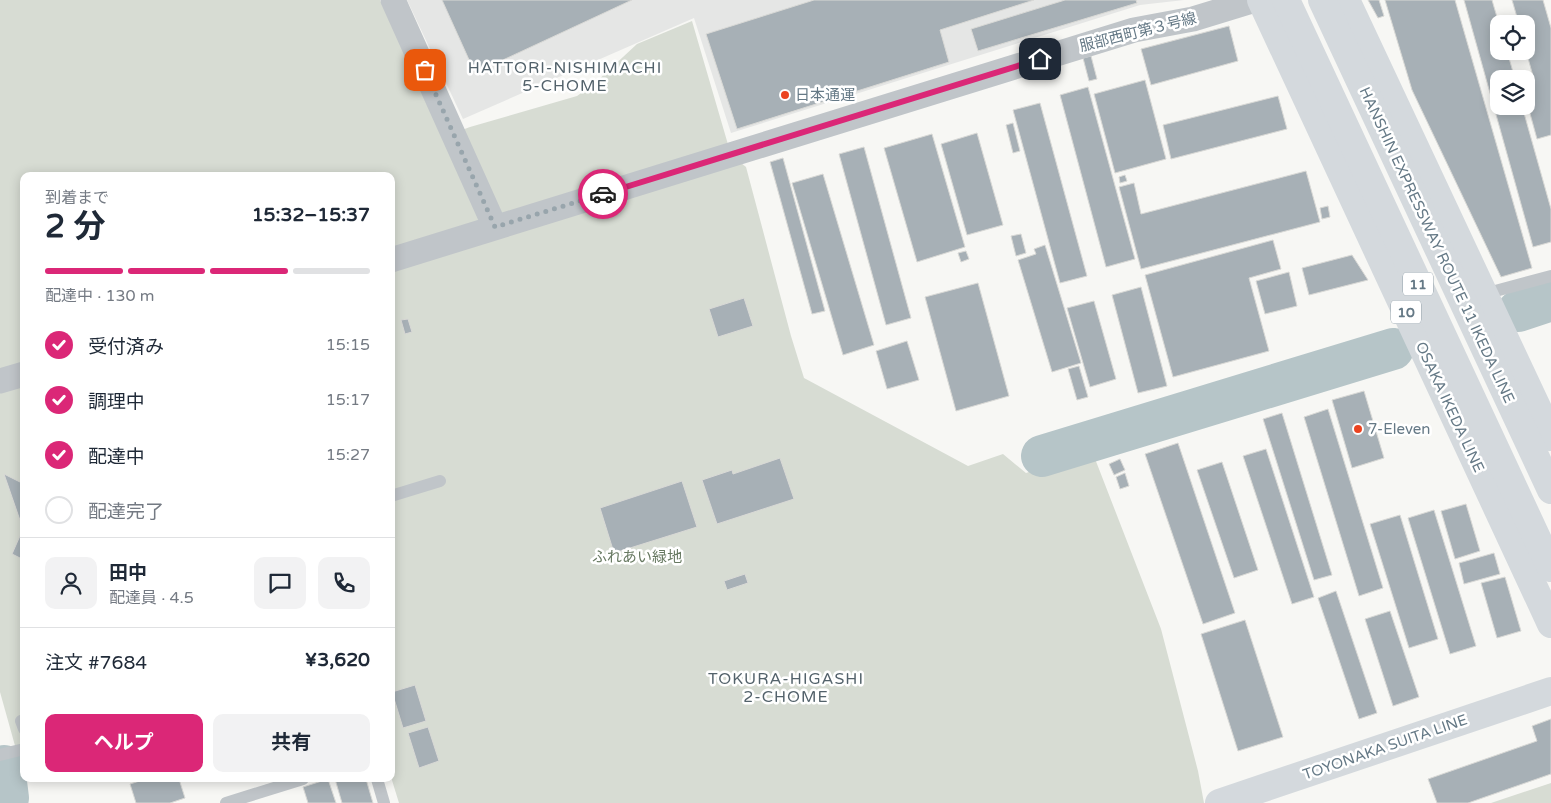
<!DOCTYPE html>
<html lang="ja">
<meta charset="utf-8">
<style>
:root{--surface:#fff;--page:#f2f2f3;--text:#1f2937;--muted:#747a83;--line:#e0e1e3;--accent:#db2777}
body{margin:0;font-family:"Varela Round","Noto Sans JP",sans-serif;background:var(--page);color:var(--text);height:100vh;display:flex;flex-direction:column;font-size:19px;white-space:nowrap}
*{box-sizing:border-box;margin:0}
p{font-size:16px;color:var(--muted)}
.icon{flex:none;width:28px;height:28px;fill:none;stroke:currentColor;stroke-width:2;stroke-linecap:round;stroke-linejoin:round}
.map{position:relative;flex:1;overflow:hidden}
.sheet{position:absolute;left:20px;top:172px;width:375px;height:610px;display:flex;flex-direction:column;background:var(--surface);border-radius:10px;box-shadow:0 2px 12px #0003}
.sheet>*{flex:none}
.controls{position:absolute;left:1490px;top:15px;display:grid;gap:10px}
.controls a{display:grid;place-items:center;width:45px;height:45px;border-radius:10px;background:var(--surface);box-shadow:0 2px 12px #0003;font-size:25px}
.pin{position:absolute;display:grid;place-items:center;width:42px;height:42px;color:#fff;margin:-21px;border-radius:10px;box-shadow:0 2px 8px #0006}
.courier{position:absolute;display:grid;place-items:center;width:50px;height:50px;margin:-25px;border:4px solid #db2777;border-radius:50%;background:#fff;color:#222;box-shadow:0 1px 6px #0007}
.head em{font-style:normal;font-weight:700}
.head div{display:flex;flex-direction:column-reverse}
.head{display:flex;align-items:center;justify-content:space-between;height:85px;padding:0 25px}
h1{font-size:32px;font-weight:700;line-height:38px}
.bar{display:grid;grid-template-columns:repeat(4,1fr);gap:8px 5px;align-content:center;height:60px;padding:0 25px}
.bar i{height:6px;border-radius:4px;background:var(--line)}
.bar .selected{background:var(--accent)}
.bar p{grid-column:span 4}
.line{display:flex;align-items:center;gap:12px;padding:0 25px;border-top:1px solid var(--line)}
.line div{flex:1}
.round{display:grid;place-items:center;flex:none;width:52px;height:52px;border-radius:10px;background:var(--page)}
ol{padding:0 25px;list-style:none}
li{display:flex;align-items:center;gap:15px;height:55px}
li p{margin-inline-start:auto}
li .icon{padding:5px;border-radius:50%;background:var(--accent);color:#fff;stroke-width:4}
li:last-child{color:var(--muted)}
li i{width:28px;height:28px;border:2px solid var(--line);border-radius:50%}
.primary-button{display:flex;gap:10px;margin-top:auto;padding:10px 25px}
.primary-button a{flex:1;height:58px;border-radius:10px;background:var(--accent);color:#fff;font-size:20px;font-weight:700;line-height:58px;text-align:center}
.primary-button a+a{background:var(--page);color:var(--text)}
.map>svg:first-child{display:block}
.built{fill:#e5e6e5}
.green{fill:#d7dcd3}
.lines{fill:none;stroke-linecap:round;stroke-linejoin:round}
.river{stroke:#b6c5c8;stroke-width:42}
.building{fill:#a7b0b6;stroke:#d9d9d6}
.lane{stroke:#c0c5c9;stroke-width:12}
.street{stroke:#c0c5c9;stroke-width:25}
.secondary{stroke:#d4d9dd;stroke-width:28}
.primary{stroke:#d4d9dd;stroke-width:28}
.highway{stroke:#d4d9dd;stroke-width:28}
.done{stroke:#98a5ac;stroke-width:5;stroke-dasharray:0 9}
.route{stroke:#db2777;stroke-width:6}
.poi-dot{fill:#eb4320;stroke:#fff;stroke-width:2}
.labels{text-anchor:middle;stroke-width:5;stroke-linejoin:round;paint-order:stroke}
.shield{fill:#fff;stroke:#93a1aa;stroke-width:1}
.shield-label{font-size:14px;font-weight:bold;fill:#657986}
.street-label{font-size:15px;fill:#657986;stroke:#fff}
.poi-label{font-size:15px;fill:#657986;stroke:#fff;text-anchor:start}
.park-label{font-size:15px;fill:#667860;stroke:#fff}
.neighbourhood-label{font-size:16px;letter-spacing:1px;fill:#53626b;stroke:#fff}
</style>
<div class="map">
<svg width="1551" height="803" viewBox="0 0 1551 803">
<rect width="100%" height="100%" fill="#f7f7f4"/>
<path class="built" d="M407 0H1184L1140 5 731 133 694 18 463 119Z"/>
<path class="green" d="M0 0H380L443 137 470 127 577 96 595 83 637 44 692 21 734 165 741 163 746 167 791 336 804 378 968 466 1003 454 1026 473 1092 451 1161 629 1198 771 1204 803H399L391 777V176H24V758L19 760 0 692Z
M1551 783V803H1491Z"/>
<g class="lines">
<path class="river" d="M1518 311 1551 300
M1042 456 1393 349
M4 766 8 798"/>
</g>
<path class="building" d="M442 0H632L475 73Z
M814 0H1034L940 30 949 62 737 129 706 34Z
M1065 0H1136L1137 3 978 51 971 29Z
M1368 0H1379L1384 16 1378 18Z
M1385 0H1455L1532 268 1501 277 1412 90Z
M1464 0H1492L1499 24V51H1507L1515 79H1499V106H1522L1551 209V242L1533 247Z
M1512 0H1543L1551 28V135L1537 139 1526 99V79H1524L1533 76 1526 51V24H1519Z
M1229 26 1238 61 1151 85 1141 49Z
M1091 56 1097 79 1089 81 1083 58Z
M1145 80 1166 159 1115 173 1094 94Z
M1088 87 1135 259 1106 267 1060 95Z
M1278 96 1287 129 1171 159 1163 125Z
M1040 103 1087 276 1060 283 1013 110Z
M1013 123 1020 151 1013 153 1006 125Z
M977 133 1003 225 967 235 941 144Z
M932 134 965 247 917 262 884 148Z
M864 147 911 318 886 325 839 154Z
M783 158 825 311 812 314 770 162Z
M1306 171 1320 222 1141 269 1119 187 1134 183 1141 214Z
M823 174 874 345 843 355 792 183Z
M1125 175 1127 181 1120 183 1119 177Z
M1328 206 1330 217 1322 219 1320 208Z
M1021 234 1026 253 1016 256 1011 236Z
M1273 240 1281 269 1249 278 1269 351 1173 377 1145 275Z
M1045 245 1081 363 1052 372 1018 260 1036 254 1034 249Z
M966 251 969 259 961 262 958 253Z
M1352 255 1368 280 1309 295 1302 268Z
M1289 272 1297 306 1265 314 1256 281Z
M978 283 1009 396 956 411 925 297Z
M1141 287 1167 386 1138 393 1112 295Z
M744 298 753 326 718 337 709 309Z
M1094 301 1116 379 1090 387 1067 308Z
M408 319 412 332 405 334 401 320Z
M907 341 919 380 887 389 876 351Z
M1079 366 1088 397 1077 400 1068 369Z
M1364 391 1384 458 1352 468 1332 400Z
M1328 409 1383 588 1359 596 1304 417Z
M1282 413 1332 575 1314 580 1263 419Z
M1178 443 1235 613 1203 624 1145 454Z
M1266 449 1314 597 1292 604 1243 456Z
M780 458 794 499 717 524 702 480 732 470 733 474Z
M1120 459 1125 470 1114 475 1109 464Z
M1222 462 1258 570 1234 578 1197 470Z
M1125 473 1129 486 1120 489 1116 477Z
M4 474 24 484V560L12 554 23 529Z
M682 481 697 527 614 553 600 508Z
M1466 504 1480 551 1455 559 1441 511Z
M1434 510 1476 646 1450 654 1408 518Z
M1400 515 1438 639 1409 648 1370 524Z
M1494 553 1500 574 1464 584 1459 563Z
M745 574 748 583 727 590 724 581Z
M1505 577 1521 631 1497 638 1481 583Z
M1336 591 1377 713 1359 719 1318 598Z
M1390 611 1419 697 1393 706 1365 619Z
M1245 620 1283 737 1238 751 1201 634Z
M415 685 426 721 403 728 392 692Z
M1551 719V774L1468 803H1437L1428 779 1537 741 1532 726Z
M428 727 439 761 419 768 408 733Z
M146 779H179L185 798 170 803H136L130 784Z
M328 779 336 803H308L303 787Z
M335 779H366L373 803H342Z"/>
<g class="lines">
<path class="lane" d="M1484 294 1551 276
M391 496 440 481
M24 720 21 721 24 729
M0 755 24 749
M377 779 384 803
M226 803 303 779"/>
<path class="street" d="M393 0 495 227
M391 260 1134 30 1193 19 1255 0
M0 381 24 374"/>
<path class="secondary" d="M1219 803 1551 691"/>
<path class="primary" d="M1261 0 1551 624
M1346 0 1551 437"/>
<path class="highway" d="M1286 0 1551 568
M1322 0 1551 490"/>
</g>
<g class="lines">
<path class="done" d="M425 70 495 227 603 194"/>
<path class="route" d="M603 194 1040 59"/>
</g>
<g class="poi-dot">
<circle cx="785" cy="95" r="5"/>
<circle cx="1358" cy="429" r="5"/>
</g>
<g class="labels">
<g class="shield">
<rect x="1403" y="272.5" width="30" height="23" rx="4"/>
<rect x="1391" y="300.5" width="30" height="23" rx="4"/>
</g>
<g class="shield-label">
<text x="1418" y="289">11</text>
<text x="1406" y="317">10</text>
</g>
<g class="street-label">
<text transform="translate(1138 32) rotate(-14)" y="5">服部西町第３号線</text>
<text transform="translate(1437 245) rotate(65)" y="5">HANSHIN EXPRESSWAY ROUTE 11 IKEDA LINE</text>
<text transform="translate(1450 407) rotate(65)" y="5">OSAKA IKEDA LINE</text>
<text transform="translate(1385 747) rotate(-19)" y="5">TOYONAKA SUITA LINE</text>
</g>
<g class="poi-label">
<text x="795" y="100">日本通運</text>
<text x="1368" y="434">7-Eleven</text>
</g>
<g class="park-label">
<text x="637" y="562">ふれあい緑地</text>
</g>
<g class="neighbourhood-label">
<text x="565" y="73">HATTORI-NISHIMACHI<tspan x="565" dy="18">5-CHOME</tspan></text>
<text x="786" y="684">TOKURA-HIGASHI<tspan x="786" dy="18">2-CHOME</tspan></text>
</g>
</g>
</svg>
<div class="controls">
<a><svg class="icon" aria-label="locate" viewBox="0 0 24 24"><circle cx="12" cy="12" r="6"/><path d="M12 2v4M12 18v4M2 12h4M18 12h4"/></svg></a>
<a><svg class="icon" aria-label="layers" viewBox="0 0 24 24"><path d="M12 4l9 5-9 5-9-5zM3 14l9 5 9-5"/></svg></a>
</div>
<div class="pin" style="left:425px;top:70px;background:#ea580c"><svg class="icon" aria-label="bag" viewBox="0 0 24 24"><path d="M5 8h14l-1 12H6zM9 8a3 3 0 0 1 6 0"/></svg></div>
<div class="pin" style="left:1040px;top:59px;background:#1f2937"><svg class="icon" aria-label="home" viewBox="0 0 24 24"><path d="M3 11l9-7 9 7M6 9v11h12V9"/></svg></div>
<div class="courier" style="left:603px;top:194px"><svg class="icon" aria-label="car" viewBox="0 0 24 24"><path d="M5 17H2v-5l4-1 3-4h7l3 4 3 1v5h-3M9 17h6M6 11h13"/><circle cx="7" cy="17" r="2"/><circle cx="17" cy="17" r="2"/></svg></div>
<section class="sheet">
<div class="head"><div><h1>2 分</h1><p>到着まで</p></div><em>15:32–15:37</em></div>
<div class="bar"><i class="selected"></i><i class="selected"></i><i class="selected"></i><i></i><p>配達中 · 130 m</p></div>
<ol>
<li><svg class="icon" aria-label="check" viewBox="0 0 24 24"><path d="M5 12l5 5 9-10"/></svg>受付済み<p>15:15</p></li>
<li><svg class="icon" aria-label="check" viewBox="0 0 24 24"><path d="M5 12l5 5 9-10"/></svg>調理中<p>15:17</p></li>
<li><svg class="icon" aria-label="check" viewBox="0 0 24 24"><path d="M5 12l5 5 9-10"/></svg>配達中<p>15:27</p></li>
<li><i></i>配達完了</li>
</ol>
<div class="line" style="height:90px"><a class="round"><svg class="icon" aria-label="person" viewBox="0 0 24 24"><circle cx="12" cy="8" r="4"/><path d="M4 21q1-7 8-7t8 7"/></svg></a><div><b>田中</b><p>配達員 · 4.5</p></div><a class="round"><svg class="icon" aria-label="chat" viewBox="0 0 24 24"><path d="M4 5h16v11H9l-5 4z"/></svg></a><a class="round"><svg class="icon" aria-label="phone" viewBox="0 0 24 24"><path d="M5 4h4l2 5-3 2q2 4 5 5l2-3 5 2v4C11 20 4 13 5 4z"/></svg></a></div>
<div class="line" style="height:65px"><div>注文 #7684</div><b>¥3,620</b></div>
<div class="primary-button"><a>ヘルプ</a><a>共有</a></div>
</section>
</div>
